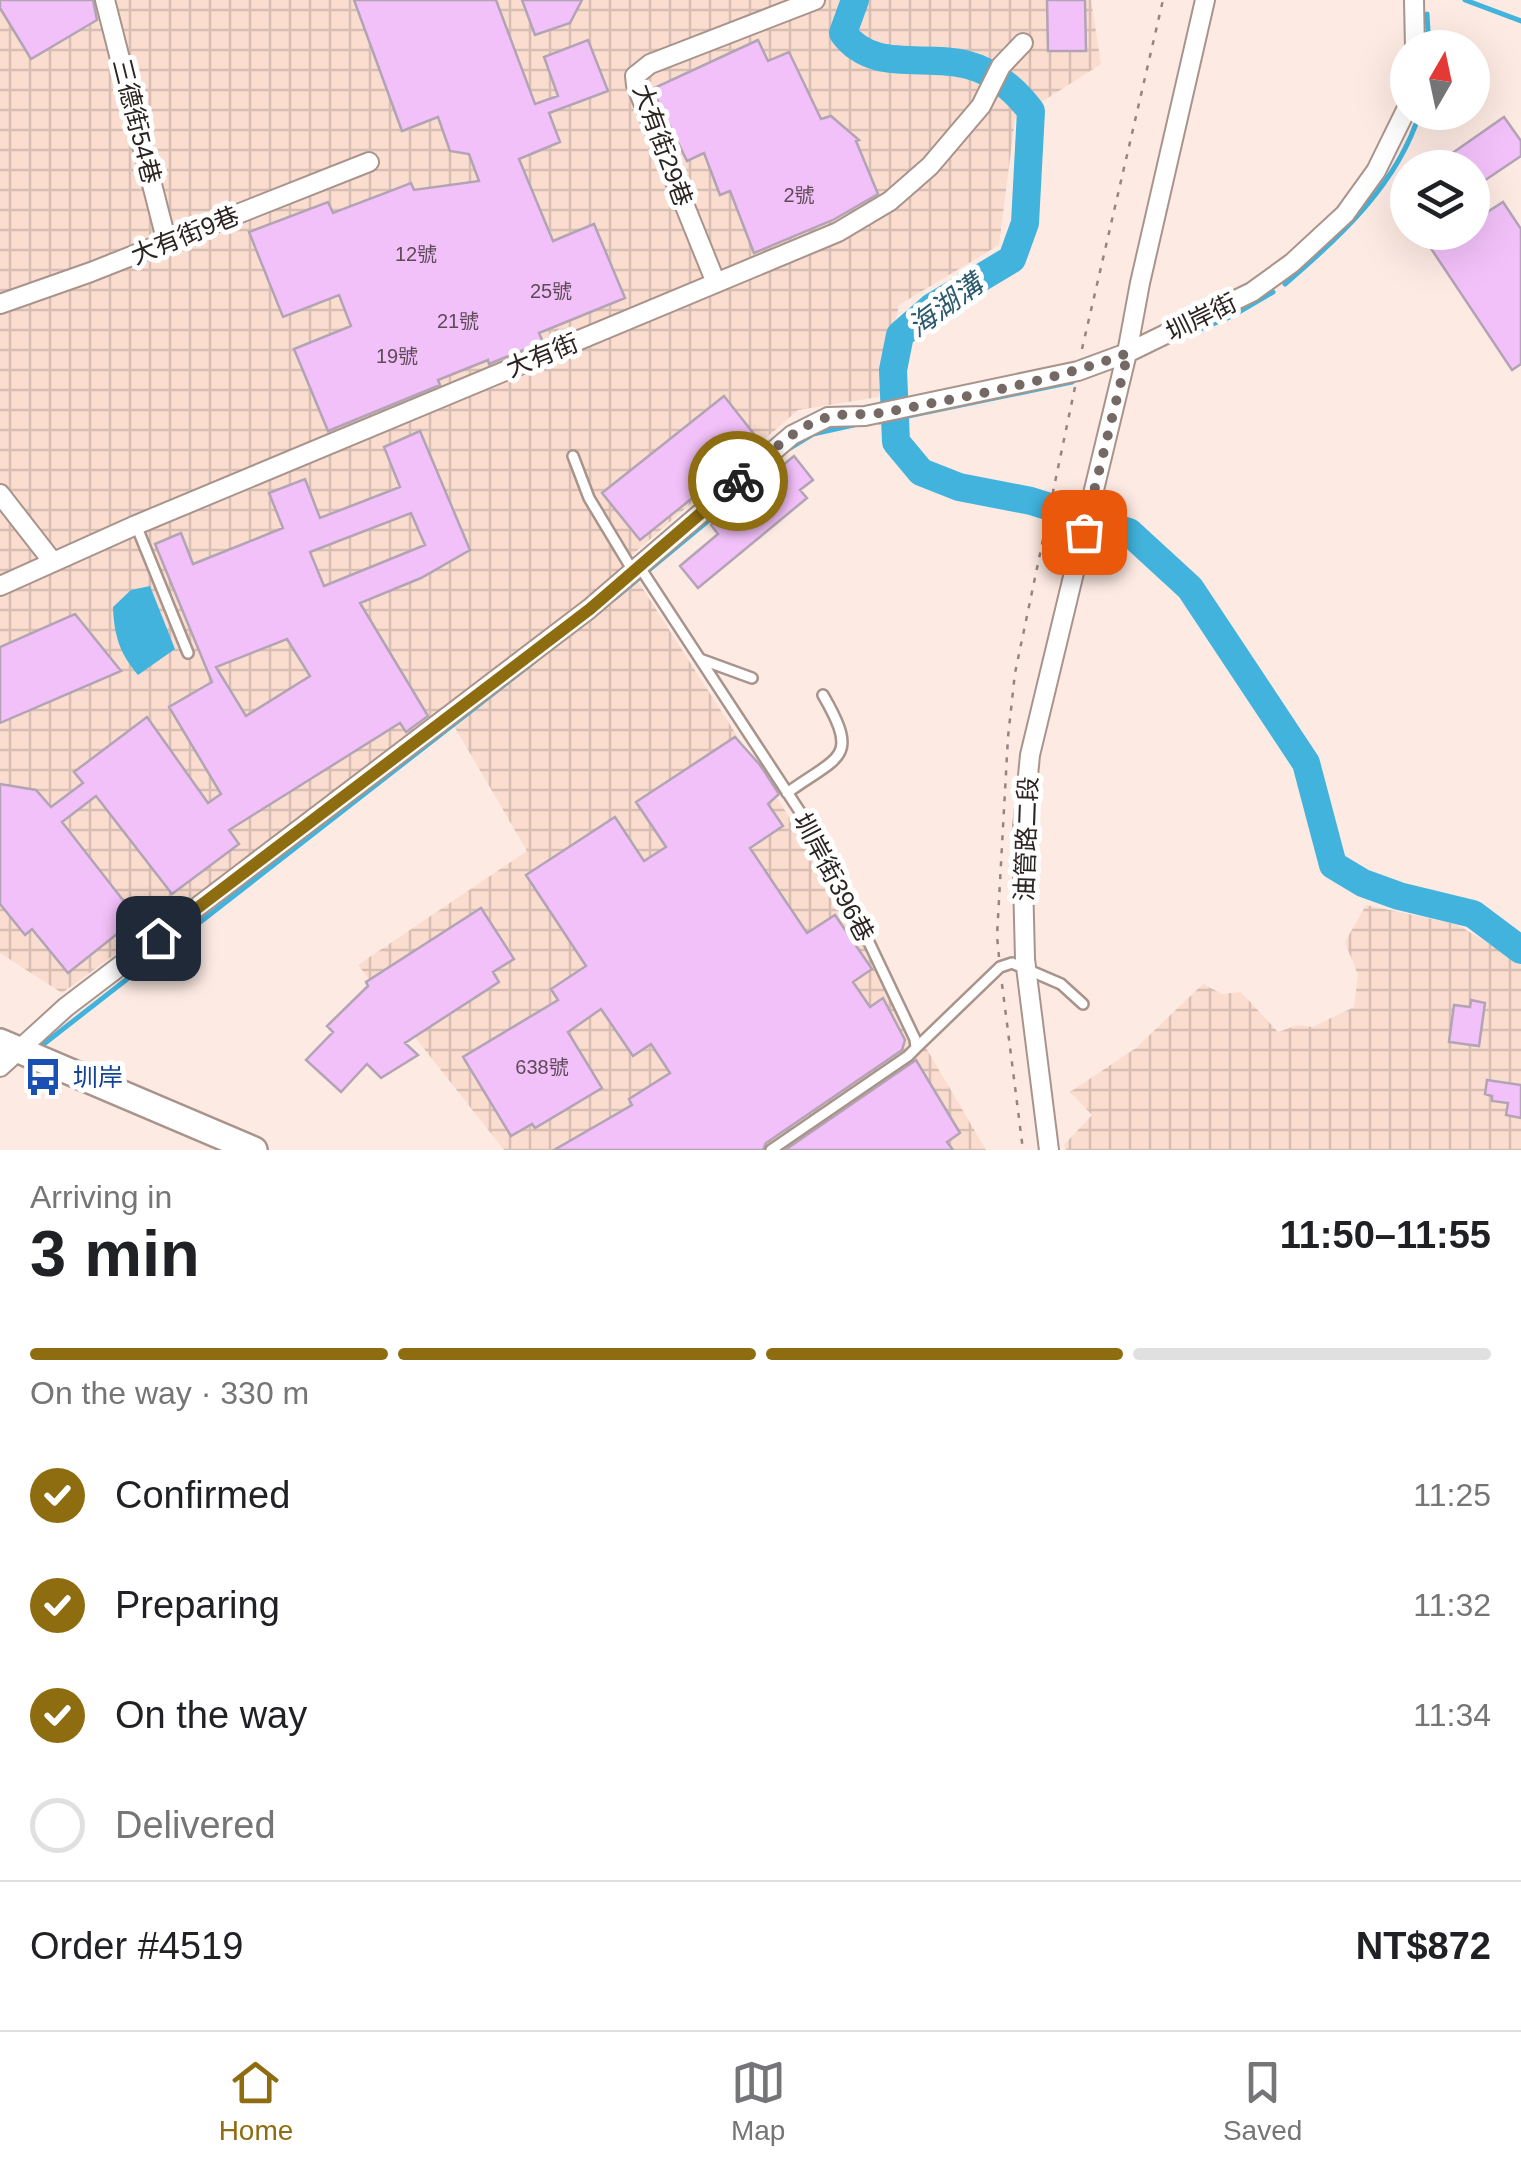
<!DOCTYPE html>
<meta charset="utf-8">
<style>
:root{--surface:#fff;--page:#f2f2f2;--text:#202124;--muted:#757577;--line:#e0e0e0;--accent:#8e6d11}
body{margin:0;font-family:Arial,"Noto Sans TC",sans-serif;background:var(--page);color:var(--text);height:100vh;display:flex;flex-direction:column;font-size:38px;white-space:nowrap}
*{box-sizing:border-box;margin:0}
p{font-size:32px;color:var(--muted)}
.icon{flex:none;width:55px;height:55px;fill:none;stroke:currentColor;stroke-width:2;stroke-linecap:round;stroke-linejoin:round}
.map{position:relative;height:1150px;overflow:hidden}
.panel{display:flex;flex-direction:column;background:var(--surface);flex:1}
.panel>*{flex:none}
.needle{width:65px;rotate:9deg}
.buttons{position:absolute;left:1390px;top:30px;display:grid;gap:20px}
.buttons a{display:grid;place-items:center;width:100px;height:100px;border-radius:50%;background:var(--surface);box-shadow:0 10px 40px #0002;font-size:50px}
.pin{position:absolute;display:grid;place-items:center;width:85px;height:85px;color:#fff;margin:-42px;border-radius:20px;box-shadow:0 5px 15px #0006}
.courier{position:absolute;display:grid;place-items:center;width:100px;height:100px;margin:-50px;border:8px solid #8e6d11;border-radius:50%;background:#fff;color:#222;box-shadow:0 2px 12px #0007}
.overview em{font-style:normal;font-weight:700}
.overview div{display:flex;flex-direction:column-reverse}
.overview{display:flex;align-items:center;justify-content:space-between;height:170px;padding:0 30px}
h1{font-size:65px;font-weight:700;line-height:75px}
.bar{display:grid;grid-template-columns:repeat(4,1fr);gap:15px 10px;align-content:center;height:120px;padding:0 30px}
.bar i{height:12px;border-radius:8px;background:var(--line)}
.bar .current{background:var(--accent)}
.bar p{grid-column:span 4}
.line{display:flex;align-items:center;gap:25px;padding:0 30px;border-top:2px solid var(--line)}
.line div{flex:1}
ol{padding:0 30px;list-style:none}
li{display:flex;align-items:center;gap:30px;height:110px}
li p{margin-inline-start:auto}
li .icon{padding:10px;border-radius:50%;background:var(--accent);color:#fff;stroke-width:4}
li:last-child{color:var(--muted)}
li i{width:55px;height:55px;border:5px solid var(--line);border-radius:50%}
.menu{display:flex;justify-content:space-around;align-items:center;height:140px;border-top:2px solid var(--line);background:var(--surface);font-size:28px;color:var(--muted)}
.menu a{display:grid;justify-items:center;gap:5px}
.menu .current{color:var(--accent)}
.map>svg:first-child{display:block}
.industrial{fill:url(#industrial-grid)}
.water{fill:#41b3dd}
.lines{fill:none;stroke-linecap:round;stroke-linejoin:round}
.stream{stroke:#41b3dd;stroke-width:5}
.river{stroke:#41b3dd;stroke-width:28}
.building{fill:#f3c1fa;stroke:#b2a4b4;stroke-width:2.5;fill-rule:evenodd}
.lane-casing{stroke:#a9948b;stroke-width:14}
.street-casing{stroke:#a9948b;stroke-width:22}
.secondary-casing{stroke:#a9948b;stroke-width:30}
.path{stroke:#938580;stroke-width:2.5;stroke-dasharray:5 8;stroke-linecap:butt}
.lane{stroke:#fff;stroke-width:9}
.street{stroke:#fff;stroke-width:18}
.secondary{stroke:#fff;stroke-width:25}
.done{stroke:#756965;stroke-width:10;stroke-dasharray:0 18}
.route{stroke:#8e6d11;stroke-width:12}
.labels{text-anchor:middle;stroke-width:10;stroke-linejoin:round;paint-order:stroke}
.number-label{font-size:20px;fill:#5e4b57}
.street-label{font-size:25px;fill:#2c2421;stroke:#fff}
.transit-label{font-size:25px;fill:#164399;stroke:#fff;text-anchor:start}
.water-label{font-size:28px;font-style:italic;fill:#2d5b6e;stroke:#fff}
</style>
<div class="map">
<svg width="1521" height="1150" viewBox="0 0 1521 1150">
<defs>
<pattern id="industrial-grid" width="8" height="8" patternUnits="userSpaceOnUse" patternTransform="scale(2.5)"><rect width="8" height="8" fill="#fbddd0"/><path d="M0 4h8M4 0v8" fill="none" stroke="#d7beb2"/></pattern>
</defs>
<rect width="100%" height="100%" fill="#fdeae3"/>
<path class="industrial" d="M0 0H1091L1101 64 1015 119 999 245 899 305 879 397 798 410 625 561 802 837 986 1150H504L358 965 527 851 446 712 62 993 0 953Z
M1366 905 1456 924 1521 963V1150H1066L1064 1145 1092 1115 1070 1092 1136 1048 1203 984 1222 994 1241 992 1278 1032 1298 1025 1312 1027 1354 1007 1358 975 1345 942Z"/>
<path class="water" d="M150 586 175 649 138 675C119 653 114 634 113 607L131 590Z"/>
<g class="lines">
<path class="stream" d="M1465 0 1521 21
M1427 14 1429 48
M1285 284C1340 237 1398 184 1420 112
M1172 341 1232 316 1273 292
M879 422 1072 382
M790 448 813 434 858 424
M615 598 709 520 781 455
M40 1047 536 660"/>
<path class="river" d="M855 0 843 33C873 74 925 53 968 65 995 72 1015 90 1031 111L1025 223 1012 259 932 307 900 335 893 370 896 442 921 472 959 487 1031 501 1129 532 1190 588 1306 763 1333 865 1363 883 1399 896 1473 914 1521 950"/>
</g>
<path class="building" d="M0 0H93L97 20 31 59 0 8Z
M354 0H496L535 104 558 96 544 57 588 40 608 91 549 113 560 142 519 159 553 241 594 224 625 298 539 333 543 342 489 364 488 360 438 380 440 385 328 431 294 349 351 326 339 295 283 317 249 232 328 202 333 213 411 183 414 190 479 181 469 154 450 151 438 117 402 131Z
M522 0H582L570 23 535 35Z
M1047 0H1085L1086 51H1048Z
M758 40 768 61 789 52 821 119 831 116 859 140 856 141 878 194 833 220 754 253 730 191 720 195 704 153 687 161 652 89Z
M1504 117 1521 141V156L1472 189V168H1431Z
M1503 202 1521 229V364L1512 370 1420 232H1472V203L1481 216Z
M724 396 761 443 640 540 602 493Z
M420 431 470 550 421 578 360 603 428 716 406 732 400 723 229 830 239 844 172 894 96 796 62 822 137 918 68 973 32 929 25 935 0 904V784L36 790 51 807 83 783 74 772 147 717 208 803 221 794 169 707 212 682 155 544 181 533 193 564 283 528 269 493 305 479 320 518 400 487 384 447ZM411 513 425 545 324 586 310 552ZM287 639 310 676 246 716 216 667Z
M794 456 813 480 800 490 807 498 698 588 680 566 718 534 711 525Z
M75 614 121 671 0 723V647Z
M735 737 760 765 779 794 768 804 783 826 750 848 807 933 835 915 872 969 853 982 870 1007 883 998 905 1040 902 1050 766 1143 763 1150H554L632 1105 629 1099 670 1073 651 1044 633 1056 601 1009 568 1032 602 1088 535 1128 532 1124 511 1136 463 1057 558 1000 551 989 586 966 526 875 615 817 644 861 666 847 636 802Z
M481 908 514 959 493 972 499 982 405 1043 418 1055 381 1078 367 1064 341 1092 306 1060 333 1032 327 1026 368 986 366 982Z
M1471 1000 1485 1003 1479 1046 1449 1042 1454 1005 1470 1007Z
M916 1060 960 1133 947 1142 953 1150H785Z
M1487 1080 1521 1085V1118L1506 1115 1508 1103 1492 1101V1096L1485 1094Z"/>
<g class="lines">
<g class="lane-casing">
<path id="lane" d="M573 456 589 498 633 571
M136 525 188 653
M639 566 825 850 915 1039 916 1048 908 1056 771 1150
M700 659 752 678
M787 793C840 755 860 759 823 695
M916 1048 1000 967 1012 963 1061 984 1083 1004"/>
</g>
<g class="street-casing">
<path id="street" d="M105 0 167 243
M1414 0 1415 48
M716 283 636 85 635 76 650 64 815 0
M0 304 91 272 369 162
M0 494 53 562
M0 586 136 525 838 232 890 201 930 166 981 106 1001 66 1023 43
M0 1067 66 1007 589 609 792 435 828 417 865 416 1078 371 1127 353 1252 292 1292 263 1345 214 1376 171 1408 106
M1049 1150 1025 959 1022 838 1030 755 1127 353 1140 283 1205 0"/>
</g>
<g class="secondary-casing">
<path id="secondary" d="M0 1042 254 1150"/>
</g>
<path class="path" d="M1082 349 1163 0
M999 957 997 936 1008 737 1015 673 1075 387
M1002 984 1023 1150"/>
<use href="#lane" class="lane"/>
<use href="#street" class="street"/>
<use href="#secondary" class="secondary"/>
</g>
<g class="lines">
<path class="done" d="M738 481C764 459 792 428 825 418 842 412 868 416 887 412 968 396 1050 382 1128 353L1084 532"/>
<path class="route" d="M158 938 590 609 738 481"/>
</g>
<defs>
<g id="bus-bare" transform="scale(3)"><path d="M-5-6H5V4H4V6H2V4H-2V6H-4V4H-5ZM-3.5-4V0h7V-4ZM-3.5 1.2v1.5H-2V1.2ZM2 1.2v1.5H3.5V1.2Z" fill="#1a4fb4" stroke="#fff" stroke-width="2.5" paint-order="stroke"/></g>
</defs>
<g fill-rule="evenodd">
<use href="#bus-bare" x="43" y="1077"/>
</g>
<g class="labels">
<g class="number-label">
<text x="799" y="202">2號</text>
<text x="416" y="261">12號</text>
<text x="551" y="298">25號</text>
<text x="458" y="328">21號</text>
<text x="397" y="363">19號</text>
<text x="542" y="1074">638號</text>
</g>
<g class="street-label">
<text transform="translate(137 121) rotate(76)" y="9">三德街54巷</text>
<text transform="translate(663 145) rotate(70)" y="9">大有街29巷</text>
<text transform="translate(185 235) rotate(-22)" y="9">大有街9巷</text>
<text transform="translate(1201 317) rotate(-26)" y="9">圳岸街</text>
<text transform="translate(542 355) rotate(-22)" y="9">大有街</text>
<text transform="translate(1026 839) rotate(-88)" y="9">油管路二段</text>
<text transform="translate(834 877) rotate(62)" y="9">圳岸街396巷</text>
</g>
<g class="transit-label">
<text x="73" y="1086">圳岸</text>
</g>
<g class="water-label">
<text transform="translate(945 305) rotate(-36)" y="10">海湖溝</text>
</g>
</g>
</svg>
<div class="buttons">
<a><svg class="needle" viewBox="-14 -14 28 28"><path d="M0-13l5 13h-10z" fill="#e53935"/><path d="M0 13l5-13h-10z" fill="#757577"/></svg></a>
<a><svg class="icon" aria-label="layers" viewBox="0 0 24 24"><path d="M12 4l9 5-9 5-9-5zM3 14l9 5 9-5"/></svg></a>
</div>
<div class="pin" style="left:1084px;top:532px;background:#ea580c"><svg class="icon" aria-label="bag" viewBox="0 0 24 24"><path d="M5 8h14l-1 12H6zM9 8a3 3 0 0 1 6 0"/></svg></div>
<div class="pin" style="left:158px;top:938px;background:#1f2937"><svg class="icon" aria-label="home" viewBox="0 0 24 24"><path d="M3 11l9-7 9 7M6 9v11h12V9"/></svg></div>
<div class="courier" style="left:738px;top:481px"><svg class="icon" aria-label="bike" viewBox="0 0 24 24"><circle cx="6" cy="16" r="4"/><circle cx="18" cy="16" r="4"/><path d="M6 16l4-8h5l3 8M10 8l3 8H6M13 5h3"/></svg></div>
</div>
<section class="panel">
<div class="overview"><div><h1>3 min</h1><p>Arriving in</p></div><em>11:50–11:55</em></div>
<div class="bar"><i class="current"></i><i class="current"></i><i class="current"></i><i></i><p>On the way · 330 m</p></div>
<ol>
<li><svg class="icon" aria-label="check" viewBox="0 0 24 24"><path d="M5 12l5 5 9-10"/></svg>Confirmed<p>11:25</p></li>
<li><svg class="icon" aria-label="check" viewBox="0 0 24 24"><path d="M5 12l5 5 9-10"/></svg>Preparing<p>11:32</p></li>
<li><svg class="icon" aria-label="check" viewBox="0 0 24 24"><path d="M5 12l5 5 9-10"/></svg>On the way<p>11:34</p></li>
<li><i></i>Delivered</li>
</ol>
<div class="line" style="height:130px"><div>Order #4519</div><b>NT$872</b></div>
</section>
<nav class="menu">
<a class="current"><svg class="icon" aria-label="home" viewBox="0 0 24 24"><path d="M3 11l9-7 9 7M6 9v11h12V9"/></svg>Home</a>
<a><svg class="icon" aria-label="map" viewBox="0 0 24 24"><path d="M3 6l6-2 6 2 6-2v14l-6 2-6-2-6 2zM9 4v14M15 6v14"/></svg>Map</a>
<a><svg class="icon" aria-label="saved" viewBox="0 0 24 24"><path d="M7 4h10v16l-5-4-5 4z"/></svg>Saved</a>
</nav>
